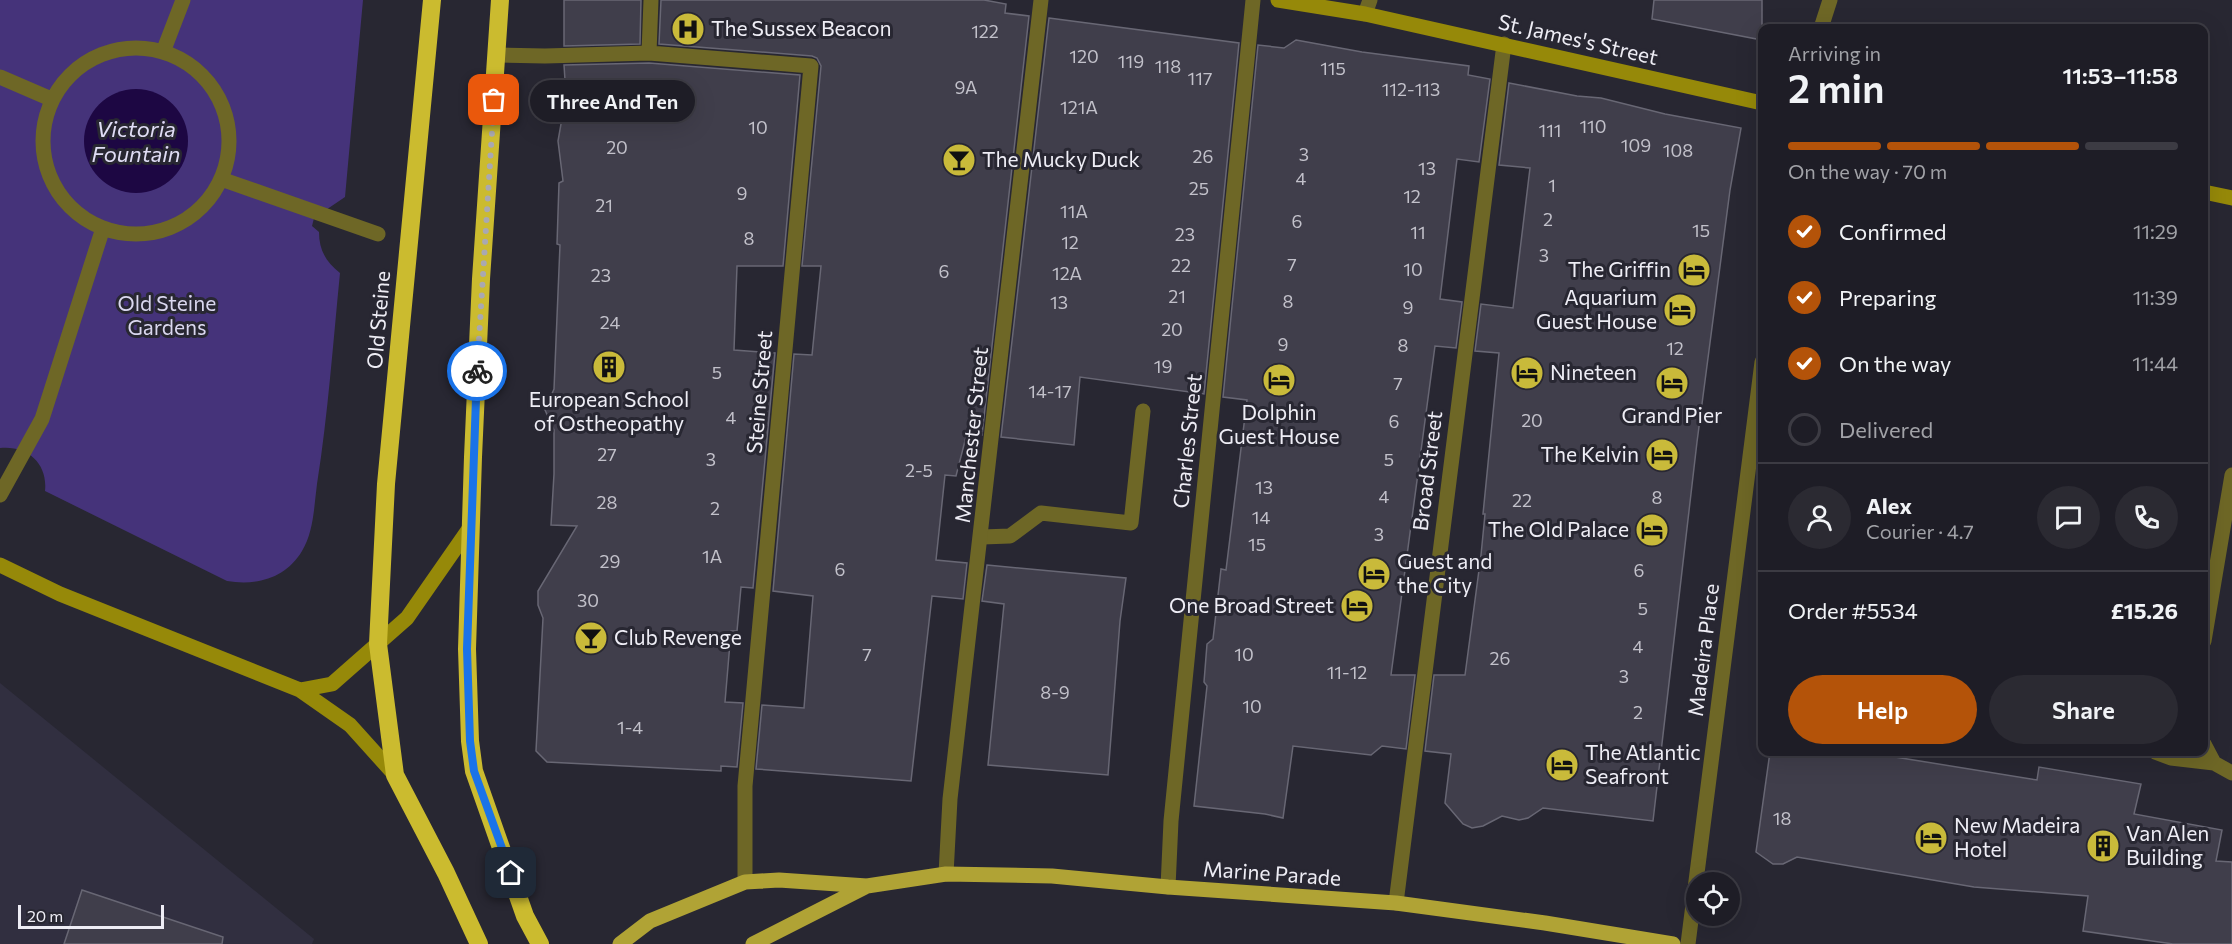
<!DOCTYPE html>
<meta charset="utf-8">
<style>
:root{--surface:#1e1d26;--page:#2b2a32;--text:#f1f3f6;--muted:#a1a2a7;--line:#3c3b43;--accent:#b45309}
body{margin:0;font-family:Commissioner,sans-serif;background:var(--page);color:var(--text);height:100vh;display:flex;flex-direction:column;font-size:22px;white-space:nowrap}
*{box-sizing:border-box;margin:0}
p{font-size:20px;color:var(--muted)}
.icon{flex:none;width:33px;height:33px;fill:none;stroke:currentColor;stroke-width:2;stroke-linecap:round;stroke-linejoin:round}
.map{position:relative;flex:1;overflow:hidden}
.side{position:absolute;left:1758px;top:24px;width:450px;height:732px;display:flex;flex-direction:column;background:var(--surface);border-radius:12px;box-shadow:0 6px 24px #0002,0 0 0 2px var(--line)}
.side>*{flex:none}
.controls{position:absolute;left:1686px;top:872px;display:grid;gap:12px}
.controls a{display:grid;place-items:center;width:54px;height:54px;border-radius:50%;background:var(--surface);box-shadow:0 6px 24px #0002,0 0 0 2px var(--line);font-size:30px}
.scale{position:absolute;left:18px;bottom:15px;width:146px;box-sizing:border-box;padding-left:6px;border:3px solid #eeedf5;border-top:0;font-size:16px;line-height:21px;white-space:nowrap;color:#eeedf5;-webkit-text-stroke:4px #282732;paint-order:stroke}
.pin{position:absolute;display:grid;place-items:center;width:51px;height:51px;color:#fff;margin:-26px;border-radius:12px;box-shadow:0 3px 9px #0006}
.courier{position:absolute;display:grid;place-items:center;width:60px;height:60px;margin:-30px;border:4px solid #1a73e8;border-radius:50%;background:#fff;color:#222;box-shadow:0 2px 8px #0007}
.bubble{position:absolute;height:42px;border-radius:21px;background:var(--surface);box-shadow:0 6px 24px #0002,0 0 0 2px var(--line);font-size:20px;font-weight:600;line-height:42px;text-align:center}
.overview em{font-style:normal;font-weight:600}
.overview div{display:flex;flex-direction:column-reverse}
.overview{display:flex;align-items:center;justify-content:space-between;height:102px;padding:0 30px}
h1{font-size:39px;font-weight:600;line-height:45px}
.bar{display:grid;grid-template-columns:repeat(4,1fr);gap:9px 6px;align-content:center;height:72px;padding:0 30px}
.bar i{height:8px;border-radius:4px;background:var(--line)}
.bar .on{background:var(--accent)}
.bar p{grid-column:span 4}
.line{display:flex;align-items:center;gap:15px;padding:0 30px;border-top:2px solid var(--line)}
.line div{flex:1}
.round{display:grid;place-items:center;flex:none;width:63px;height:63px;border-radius:32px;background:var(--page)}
ol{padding:0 30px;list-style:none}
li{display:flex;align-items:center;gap:18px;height:66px}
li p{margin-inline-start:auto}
li .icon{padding:6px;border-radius:50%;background:var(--accent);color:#fff;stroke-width:4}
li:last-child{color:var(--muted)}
li i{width:33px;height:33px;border:3px solid var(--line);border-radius:50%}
.cta{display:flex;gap:12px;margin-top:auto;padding:12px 30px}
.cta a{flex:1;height:69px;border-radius:36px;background:var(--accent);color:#fff;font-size:24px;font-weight:600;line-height:69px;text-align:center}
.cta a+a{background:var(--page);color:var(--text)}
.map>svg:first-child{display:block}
.built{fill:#312f40}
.green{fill:#45337a}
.water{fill:#1d0743}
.building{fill:#403e4b;stroke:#686774;stroke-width:1.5}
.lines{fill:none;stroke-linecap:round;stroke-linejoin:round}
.lane{stroke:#6e6726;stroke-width:15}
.street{stroke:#6e6726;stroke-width:15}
.secondary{stroke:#968909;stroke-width:15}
.primary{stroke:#b0a335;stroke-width:15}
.highway{stroke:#cbbb2f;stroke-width:18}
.done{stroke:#a9a8b1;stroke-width:6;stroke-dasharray:0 10.8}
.route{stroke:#1a73e8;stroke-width:8}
.labels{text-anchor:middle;stroke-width:6;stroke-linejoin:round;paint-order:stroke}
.number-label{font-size:18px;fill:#c2c1ca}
.poi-label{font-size:21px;fill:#eeedf5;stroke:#282732;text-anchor:start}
.street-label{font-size:21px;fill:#eeedf5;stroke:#282732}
.park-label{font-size:21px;fill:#dad7ef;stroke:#282732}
.water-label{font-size:22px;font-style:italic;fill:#e0ddf5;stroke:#282732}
</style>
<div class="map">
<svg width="2232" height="944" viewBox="0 0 2232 944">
<rect width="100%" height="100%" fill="#282732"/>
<path class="built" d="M0 683 314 939 312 944H0Z"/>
<path class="green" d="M0 0H363L345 197 314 218 312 226 319 232C319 250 326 262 340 273 333 343 328 414 317 484 314 506 314 531 302 551 286 578 257 586 227 581L45 491C48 463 27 445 0 448Z"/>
<path class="water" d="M84 141a52 52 0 1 1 104 0a52 52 0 1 1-104 0Z"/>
<path class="building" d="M564 0H641L640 44 564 46Z
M661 0H984L1006 4 1005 13 1029 16 982 435 967 433 956 476 945 475 936 560 967 563 963 599 932 596 911 781 756 769 762 705 804 708 813 596 773 591 794 354 812 355 821 266H802L821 66 817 58 812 56 659 44Z
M1654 0H1762V40L1652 19Z
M1049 18 1239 43 1204 394 1080 377 1074 445 1001 437Z
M1296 40 1362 52 1469 66 1468 75 1490 79 1479 162 1457 159 1440 299 1462 302 1456 348 1435 346 1391 675H1415L1406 749 1382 746 1371 755 1293 746 1283 818 1265 814 1194 806 1207 686 1204 682 1207 644 1213 639 1221 569 1226 570 1247 400 1223 397 1258 45 1284 48Z
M649 63 800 75 783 266H737L734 350 775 353 753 588 741 587 737 631H731L725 702 743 703 737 767 721 766V771L547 762 536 751 543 618 538 605V591L577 526 551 525 554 474V430L545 410 554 389 560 245 557 244 559 183 563 181 558 141 564 107 544 92 565 80 564 65Z
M1509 83 1577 96 1601 98 1665 114 1741 128 1730 190 1697 442 1653 821 1543 808 1528 818 1519 820 1502 816 1483 826 1472 828 1463 824 1445 803 1451 754 1425 751 1434 675H1465L1481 555 1485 514H1483L1499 353 1475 351 1481 304 1513 308 1530 168 1499 165Z
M987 565 1126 578 1120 621 1108 775 988 765 1004 604 982 601Z
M1770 752H1883V755L2037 780 2039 767 2141 784 2134 814 2222 830 2216 861 2232 862V944H2173L2083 931 2088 896 1974 887 1797 857 1783 864H1773L1756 852Z
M82 890 223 937 222 944H64Z"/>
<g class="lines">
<path class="lane" d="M982 537 1010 536 1041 513 1131 523 1143 411
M2204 641 2232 475
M2204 744 2214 763 2232 773
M2155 752 2171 758 2214 763"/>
<path class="street" d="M1365 14 1370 0
M1821 28 1830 0
M43 141a93 93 0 1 1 186 0a93 93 0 1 1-186 0Z
M163 52 183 0
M649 53 651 0
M497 55 545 56 649 53 811 66 745 786V882
M0 77 51 99
M221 179 378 234
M0 495 42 419 103 228
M946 874 950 799 1041 0
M1168 887 1171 821 1253 0
M1396 903 1504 44
M1688 944 1762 362"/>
<path class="secondary" d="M1278 0 1365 14 1762 103
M2204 192 2232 198
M0 565 60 594 300 690 350 725 395 775
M300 690 332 684 407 618 471 526"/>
<path class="primary" d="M620 944 650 921 745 882 779 880 867 886 946 874 1052 876 1168 887 1396 903 1545 923 1673 944
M753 944 867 886"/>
<path class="highway" d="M432 0 386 484 378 644 395 775 446 873 479 944
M500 0 481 279 473 457 467 649 470 741 474 771 525 916 540 944"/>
</g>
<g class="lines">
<path class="done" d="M477 371 494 100"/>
<path class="route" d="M477 371 467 649 470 741 474 771 511 873"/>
</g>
<defs>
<g id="hospital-disc" transform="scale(1.725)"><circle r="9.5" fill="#c9ba3a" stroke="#282732"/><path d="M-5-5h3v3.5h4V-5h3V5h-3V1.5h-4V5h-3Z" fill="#111"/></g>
<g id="bar-disc" transform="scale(1.725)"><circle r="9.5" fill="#c9ba3a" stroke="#282732"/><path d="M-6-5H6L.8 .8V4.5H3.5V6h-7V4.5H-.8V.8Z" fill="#111"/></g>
<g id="hotel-disc" transform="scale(1.725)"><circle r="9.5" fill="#c9ba3a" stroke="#282732"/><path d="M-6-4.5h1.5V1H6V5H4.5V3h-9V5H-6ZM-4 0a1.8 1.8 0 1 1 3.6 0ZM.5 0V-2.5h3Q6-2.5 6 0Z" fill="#111"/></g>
<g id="building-disc" transform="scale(1.725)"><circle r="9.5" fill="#c9ba3a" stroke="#282732"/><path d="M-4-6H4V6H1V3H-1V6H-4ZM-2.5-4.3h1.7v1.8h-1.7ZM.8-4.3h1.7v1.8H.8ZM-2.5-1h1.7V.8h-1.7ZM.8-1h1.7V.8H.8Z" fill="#111"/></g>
</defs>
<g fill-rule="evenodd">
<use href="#hospital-disc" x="688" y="29"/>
<use href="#bar-disc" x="959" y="160"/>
<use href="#hotel-disc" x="1694" y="270"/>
<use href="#hotel-disc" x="1680" y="310"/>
<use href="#building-disc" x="609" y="367"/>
<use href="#hotel-disc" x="1527" y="373"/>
<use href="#hotel-disc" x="1279" y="380"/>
<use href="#hotel-disc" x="1672" y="383"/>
<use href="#hotel-disc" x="1662" y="455"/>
<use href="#hotel-disc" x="1652" y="530"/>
<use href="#hotel-disc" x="1374" y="574"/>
<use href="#hotel-disc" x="1357" y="606"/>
<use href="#bar-disc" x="591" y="638"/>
<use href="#hotel-disc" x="1562" y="765"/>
<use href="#hotel-disc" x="1931" y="838"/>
<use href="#building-disc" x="2103" y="846"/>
</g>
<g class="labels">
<g class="number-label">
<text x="985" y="38">122</text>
<text x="1084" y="63">120</text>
<text x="1131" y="68">119</text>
<text x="1168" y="73">118</text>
<text x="1333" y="75">115</text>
<text x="1200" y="85">117</text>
<text x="966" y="94">9A</text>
<text x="1411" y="96">112-113</text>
<text x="1079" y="114">121A</text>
<text x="1593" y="133">110</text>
<text x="758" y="134">10</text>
<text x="1550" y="137">111</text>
<text x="1636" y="152">109</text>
<text x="617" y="154">20</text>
<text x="1678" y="157">108</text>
<text x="1304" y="161">3</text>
<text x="1203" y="163">26</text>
<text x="1427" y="175">13</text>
<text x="1301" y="185">4</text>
<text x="1552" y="192">1</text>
<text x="1199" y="195">25</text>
<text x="742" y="200">9</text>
<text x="1412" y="203">12</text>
<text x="604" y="212">21</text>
<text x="1074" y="218">11A</text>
<text x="1548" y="226">2</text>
<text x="1297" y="228">6</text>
<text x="1701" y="237">15</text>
<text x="1418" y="239">11</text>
<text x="1185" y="241">23</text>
<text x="749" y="245">8</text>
<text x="1070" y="249">12</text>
<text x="1544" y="262">3</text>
<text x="1292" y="271">7</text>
<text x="1181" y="272">22</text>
<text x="1413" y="276">10</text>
<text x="944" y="278">6</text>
<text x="1067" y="280">12A</text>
<text x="601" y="282">23</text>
<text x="1177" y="303">21</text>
<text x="1288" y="308">8</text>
<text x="1059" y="309">13</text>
<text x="1408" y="314">9</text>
<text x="610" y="329">24</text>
<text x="1172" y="336">20</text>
<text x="1283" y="351">9</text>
<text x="1403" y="352">8</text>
<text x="1675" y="355">12</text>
<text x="1163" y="373">19</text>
<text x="717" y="379">5</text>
<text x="1398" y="390">7</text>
<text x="1050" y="398">14-17</text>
<text x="731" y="424">4</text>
<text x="1532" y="427">20</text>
<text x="1394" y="428">6</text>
<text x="607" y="461">27</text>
<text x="711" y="466">3</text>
<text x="1389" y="466">5</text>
<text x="919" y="477">2-5</text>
<text x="1264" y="494">13</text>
<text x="1384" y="503">4</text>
<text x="1657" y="504">8</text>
<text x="1522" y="507">22</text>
<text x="607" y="509">28</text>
<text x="715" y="515">2</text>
<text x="1261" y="524">14</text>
<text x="1379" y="541">3</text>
<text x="1257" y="551">15</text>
<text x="712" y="563">1A</text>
<text x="610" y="568">29</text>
<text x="840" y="576">6</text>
<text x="1639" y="577">6</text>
<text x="588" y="607">30</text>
<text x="1643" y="615">5</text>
<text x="1638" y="653">4</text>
<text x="867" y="661">7</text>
<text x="1244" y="661">10</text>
<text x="1500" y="665">26</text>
<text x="1347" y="679">11-12</text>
<text x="1624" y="683">3</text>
<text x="1055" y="699">8-9</text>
<text x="1252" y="713">10</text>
<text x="1638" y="719">2</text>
<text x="630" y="734">1-4</text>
<text x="1782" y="825">18</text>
</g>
<g class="poi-label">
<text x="711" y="36">The Sussex Beacon</text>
<text x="982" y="167">The Mucky Duck</text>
<text x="1671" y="277" text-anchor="end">The Griffin</text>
<text x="1657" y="305" text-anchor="end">Aquarium<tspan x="1657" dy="24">Guest House</tspan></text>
<text x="1550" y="380">Nineteen</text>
<text x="609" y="407" text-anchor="middle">European School<tspan x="609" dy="24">of Ostheopathy</tspan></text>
<text x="1279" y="420" text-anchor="middle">Dolphin<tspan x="1279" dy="24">Guest House</tspan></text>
<text x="1672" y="423" text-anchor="middle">Grand Pier</text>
<text x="1639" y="462" text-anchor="end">The Kelvin</text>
<text x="1629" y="537" text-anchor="end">The Old Palace</text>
<text x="1397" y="569">Guest and<tspan x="1397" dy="24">the City</tspan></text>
<text x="1334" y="613" text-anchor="end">One Broad Street</text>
<text x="614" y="645">Club Revenge</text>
<text x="1585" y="760">The Atlantic<tspan x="1585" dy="24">Seafront</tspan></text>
<text x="1954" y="833">New Madeira<tspan x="1954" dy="24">Hotel</tspan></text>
<text x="2126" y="841">Van Alen<tspan x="2126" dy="24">Building</tspan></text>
</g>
<g class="street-label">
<text transform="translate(1578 40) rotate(13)" y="7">St. James's Street</text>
<text transform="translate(379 320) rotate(-85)" y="7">Old Steine</text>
<text transform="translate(760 392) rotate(-85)" y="7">Steine Street</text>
<text transform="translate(972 435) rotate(-84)" y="7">Manchester Street</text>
<text transform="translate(1188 441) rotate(-84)" y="7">Charles Street</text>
<text transform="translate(1428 471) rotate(-83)" y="7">Broad Street</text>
<text transform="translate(1704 650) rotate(-83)" y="7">Madeira Place</text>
<text transform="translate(1272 874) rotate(4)" y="7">Marine Parade</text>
</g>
<g class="park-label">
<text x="167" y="311">Old Steine<tspan x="167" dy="24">Gardens</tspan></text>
</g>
<g class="water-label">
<text x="136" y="137">Victoria<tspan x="136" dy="25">Fountain</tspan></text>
</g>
</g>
</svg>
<div class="controls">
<a><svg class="icon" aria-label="locate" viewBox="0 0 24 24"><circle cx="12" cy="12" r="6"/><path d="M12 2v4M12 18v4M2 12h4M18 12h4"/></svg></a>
</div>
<div class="scale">20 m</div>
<div class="pin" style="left:494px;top:100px;background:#ea580c"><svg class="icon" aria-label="bag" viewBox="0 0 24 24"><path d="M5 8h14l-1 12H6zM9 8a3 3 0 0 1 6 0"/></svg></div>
<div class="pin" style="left:511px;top:873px;background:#1f2937"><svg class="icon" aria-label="home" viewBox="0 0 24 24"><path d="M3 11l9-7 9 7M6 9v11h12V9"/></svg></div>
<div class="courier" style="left:477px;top:371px"><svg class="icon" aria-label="bike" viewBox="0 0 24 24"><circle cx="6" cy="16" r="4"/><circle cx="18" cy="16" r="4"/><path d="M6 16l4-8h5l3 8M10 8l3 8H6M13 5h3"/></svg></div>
<div class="bubble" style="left:530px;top:80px;width:165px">Three And Ten</div>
<section class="side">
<div class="overview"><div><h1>2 min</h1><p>Arriving in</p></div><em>11:53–11:58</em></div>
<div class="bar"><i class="on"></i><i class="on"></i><i class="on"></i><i></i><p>On the way · 70 m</p></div>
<ol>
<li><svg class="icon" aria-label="check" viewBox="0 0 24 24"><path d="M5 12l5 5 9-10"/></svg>Confirmed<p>11:29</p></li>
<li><svg class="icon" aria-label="check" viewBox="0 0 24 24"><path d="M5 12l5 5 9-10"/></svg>Preparing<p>11:39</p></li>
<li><svg class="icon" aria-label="check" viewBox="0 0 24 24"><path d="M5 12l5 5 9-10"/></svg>On the way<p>11:44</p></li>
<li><i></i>Delivered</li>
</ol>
<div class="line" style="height:108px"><a class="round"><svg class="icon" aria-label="person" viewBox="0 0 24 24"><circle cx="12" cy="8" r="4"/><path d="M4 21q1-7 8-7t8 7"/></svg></a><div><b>Alex</b><p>Courier · 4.7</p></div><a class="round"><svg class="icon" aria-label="chat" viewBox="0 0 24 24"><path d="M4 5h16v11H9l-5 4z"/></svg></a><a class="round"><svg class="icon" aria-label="phone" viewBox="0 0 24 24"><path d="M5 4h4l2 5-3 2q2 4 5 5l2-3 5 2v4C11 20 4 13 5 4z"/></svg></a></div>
<div class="line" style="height:78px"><div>Order #5534</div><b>£15.26</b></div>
<div class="cta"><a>Help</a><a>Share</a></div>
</section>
</div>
